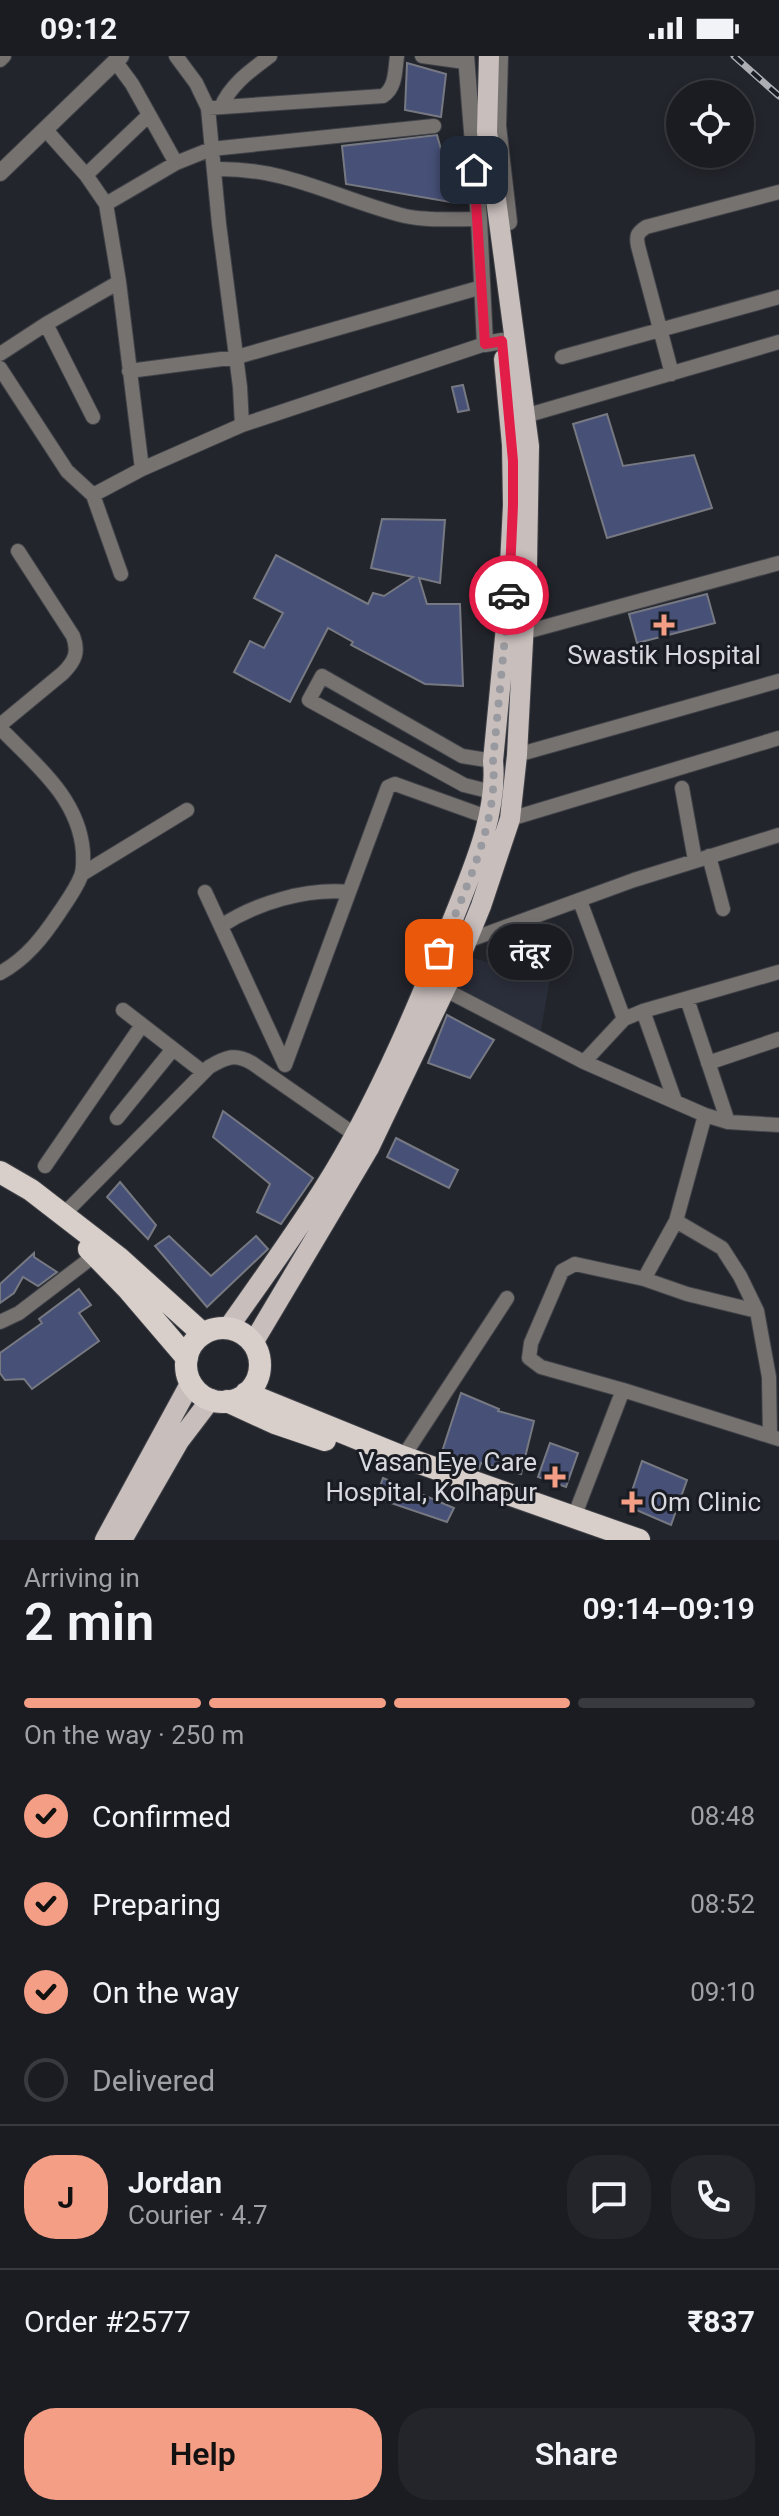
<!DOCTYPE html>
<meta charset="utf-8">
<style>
:root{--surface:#1a1c21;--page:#23252a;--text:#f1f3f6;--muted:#9fa1a5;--line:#383a3f;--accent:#f49e86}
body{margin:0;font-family:Roboto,"Noto Sans Devanagari",sans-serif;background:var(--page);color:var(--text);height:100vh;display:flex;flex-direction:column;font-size:30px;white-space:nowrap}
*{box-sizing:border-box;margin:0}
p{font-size:26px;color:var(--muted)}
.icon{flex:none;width:44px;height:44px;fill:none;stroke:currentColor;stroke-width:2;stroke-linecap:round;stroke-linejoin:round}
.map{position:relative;height:1484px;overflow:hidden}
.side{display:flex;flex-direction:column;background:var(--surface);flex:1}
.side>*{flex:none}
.tools{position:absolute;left:666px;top:24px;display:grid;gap:16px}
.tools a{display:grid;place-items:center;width:88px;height:88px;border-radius:50%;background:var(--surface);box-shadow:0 4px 12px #0003,0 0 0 2px var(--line);font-size:40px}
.pin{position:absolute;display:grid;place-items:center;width:68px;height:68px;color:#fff;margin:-34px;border-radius:16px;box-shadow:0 4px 12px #0006}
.courier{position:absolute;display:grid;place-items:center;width:80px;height:80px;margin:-40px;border:6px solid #e11d48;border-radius:50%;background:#fff;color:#222;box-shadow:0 2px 10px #0007}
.bubble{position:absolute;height:56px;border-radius:28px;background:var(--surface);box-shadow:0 4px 12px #0003,0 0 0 2px var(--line);font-size:26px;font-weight:600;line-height:56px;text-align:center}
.headline em{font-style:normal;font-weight:600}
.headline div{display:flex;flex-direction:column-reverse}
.headline{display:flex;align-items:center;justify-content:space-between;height:136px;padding:0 24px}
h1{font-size:52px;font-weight:600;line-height:60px}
.bar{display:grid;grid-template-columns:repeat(4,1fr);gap:12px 8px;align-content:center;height:96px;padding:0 24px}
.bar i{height:10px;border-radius:6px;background:var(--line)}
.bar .on{background:var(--accent)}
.bar p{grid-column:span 4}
.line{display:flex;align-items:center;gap:20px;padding:0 24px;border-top:2px solid var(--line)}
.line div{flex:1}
.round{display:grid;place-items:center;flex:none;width:84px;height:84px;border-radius:32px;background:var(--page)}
ol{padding:0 24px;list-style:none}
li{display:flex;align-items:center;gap:24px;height:88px}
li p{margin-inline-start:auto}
li .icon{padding:8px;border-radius:50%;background:var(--accent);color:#111;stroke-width:4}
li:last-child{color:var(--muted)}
li i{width:44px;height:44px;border:4px solid var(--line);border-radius:50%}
.action{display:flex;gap:16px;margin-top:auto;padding:16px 24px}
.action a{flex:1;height:92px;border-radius:32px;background:var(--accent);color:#111;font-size:32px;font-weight:600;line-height:92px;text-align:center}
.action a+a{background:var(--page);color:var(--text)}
.status{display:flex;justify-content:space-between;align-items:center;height:56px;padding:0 40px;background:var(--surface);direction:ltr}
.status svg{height:22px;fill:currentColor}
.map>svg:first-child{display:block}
.built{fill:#2a2e3a}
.building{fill:#475178;stroke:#777982;stroke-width:2}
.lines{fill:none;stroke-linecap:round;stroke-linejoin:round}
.minor-casing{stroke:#404248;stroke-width:16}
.tertiary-casing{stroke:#404248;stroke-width:18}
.primary-casing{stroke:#404248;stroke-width:22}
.trunk-casing{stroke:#404248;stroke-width:24}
.minor{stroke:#767270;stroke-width:14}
.tertiary{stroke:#767270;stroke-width:16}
.primary{stroke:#c8bebc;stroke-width:20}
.trunk{stroke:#d8ceca;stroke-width:22}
.rail-casing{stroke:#adaeb4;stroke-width:7}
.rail{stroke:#1a1c23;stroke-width:4;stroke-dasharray:12;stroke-linecap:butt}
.done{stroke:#999aa0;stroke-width:8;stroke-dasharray:0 14.4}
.route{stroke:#e11d48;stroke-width:10}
.poi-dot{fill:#f49e86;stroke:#1a1c23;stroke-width:3}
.labels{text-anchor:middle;stroke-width:6;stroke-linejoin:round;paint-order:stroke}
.poi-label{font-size:26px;fill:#d8d9de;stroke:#1a1c23}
</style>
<div class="status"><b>09:12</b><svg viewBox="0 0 49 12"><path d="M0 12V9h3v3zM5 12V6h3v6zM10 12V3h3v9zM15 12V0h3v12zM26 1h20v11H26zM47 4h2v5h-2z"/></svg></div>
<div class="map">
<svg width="779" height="1484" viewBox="0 0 779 1484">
<rect width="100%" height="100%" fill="#23252c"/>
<path class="built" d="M465 900 550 923 540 979 456 935Z"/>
<path class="building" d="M407 7 446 18 441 61 405 54Z
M437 79 456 147 346 128 342 90Z
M463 329 469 354 458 356 452 331Z
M607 358 623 410 694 399 712 452 607 482 573 368Z
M382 463 445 464 440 527 419 522 427 548H460L463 630 425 628 351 589 353 586 328 572 290 646 234 616 250 585 264 592 283 557 254 542 276 499 368 548 373 537 384 540 413 521 371 512Z
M707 538 715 567 637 587 629 558Z
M447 959 494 984 470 1022 428 1007Z
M223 1055 313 1122 281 1168 257 1156 270 1128 213 1081Z
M396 1082 458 1114 449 1132 387 1101Z
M120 1126 156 1169 148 1183 107 1141Z
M169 1180 211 1220 256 1180 268 1193 207 1251 155 1190Z
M34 1197V1201L57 1216 38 1230 23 1221 14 1237 0 1247V1228Z
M79 1233 91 1249 79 1257 99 1285 32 1333 24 1323 5 1324 0 1317V1297L42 1267 39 1263Z
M461 1337 499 1353 498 1355 534 1365 521 1418 481 1407 479 1413 441 1399Z
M550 1387 578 1397 566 1431 538 1421Z
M642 1405 687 1424 671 1469 627 1450Z
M383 1422 454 1452 447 1466 376 1442Z"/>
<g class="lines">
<g class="minor-casing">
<path id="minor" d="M176 0 196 27 208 52 219 168 240 331 242 369
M422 0 465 6
M0 4 4 0
M115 5 132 28 176 107
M221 51C231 28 250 15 270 0
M208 52 383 40C396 32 395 14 397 0
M45 73 86 119 106 148 119 226 142 413
M214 113C288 111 337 143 405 160 428 165 455 163 479 163
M86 119 149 59
M106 148 176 107 211 93 434 70
M46 268 93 361
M0 298 46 268 119 226
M562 301 779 241
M0 312 67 415 93 439 142 413 242 369 485 288
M129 315 237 301 482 231
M672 318 638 190C636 180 637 177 646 171L779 136
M518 362 779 286
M93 439 121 518
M522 577 779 507
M0 669 63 617C75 605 79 596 73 580L18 495
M0 672C35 708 79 742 83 796 83 803 84 813 81 820 76 833 67 845 59 857 43 881 26 903 0 917
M517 699 779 625
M682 732 695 804
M492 736 464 729 309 644 322 620 462 700 493 705
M510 763 779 682
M709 800 723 853
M82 818 187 754
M205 836 285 1009
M580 845 624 963
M221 870C256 847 306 832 349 836
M467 885 634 824 779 779
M438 930 584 1006 705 1059 728 1066 779 1069
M687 943 728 1066
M123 954 203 1016
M643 955 675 1045
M584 1006 624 963 643 955 779 916
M708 1007 779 983
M285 1009 388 731 395 728 487 761
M117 1062 173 993
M45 1110 142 969
M63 1159 209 1011C226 1001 235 997 252 1007L354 1078
M676 1165 705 1059
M644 1223 676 1165 722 1192 740 1220 757 1255 769 1321 770 1380
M757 1255 687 1238 644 1223 575 1208 562 1215 531 1287 529 1302 541 1311 623 1334 779 1383
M0 1266 19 1257 95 1199
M403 1401 507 1242
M574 1461 623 1334"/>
</g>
<g class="tertiary-casing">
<path id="tertiary" d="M466 0 479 163 485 288 502 285
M500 0 498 70 509 166
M0 117 121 0"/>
</g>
<g class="primary-casing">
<path id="primary" d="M228 1272C264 1221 302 1169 334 1116 382 1036 418 949 453 863 472 815 498 758 493 705L508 550 513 449 512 389 504 303
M253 1287 369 1092 459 904 481 850 510 763 517 699 527 509 529 390 487 76 489 0
M105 1484 191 1326
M122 1484 179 1385 211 1343"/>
</g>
<g class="trunk-casing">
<path id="trunk" d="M0 1116 31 1134 119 1202 203 1278
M89 1193 128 1233 187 1302
M186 1309a37 37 0 1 1 74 0a37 37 0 1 1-74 0Z
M246 1337 403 1401 639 1484
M227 1345 275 1367 325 1384"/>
</g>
<use href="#minor" class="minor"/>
<use href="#tertiary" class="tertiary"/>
<use href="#primary" class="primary"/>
<use href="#trunk" class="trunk"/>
<g class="rail-casing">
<path id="rail" d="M734 0 779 40"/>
</g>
<use href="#rail" class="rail"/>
</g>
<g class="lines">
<path class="done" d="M439 897C462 840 499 768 493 705L509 539"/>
<path class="route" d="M474 114 485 288 502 285 513 405V449L509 539"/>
</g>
<g class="poi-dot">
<path d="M660 557h8v8h8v8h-8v8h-8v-8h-8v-8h8z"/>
<path d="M551 1409h8v8h8v8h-8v8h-8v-8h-8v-8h8z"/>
<path d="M628 1434h8v8h8v8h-8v8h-8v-8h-8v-8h8z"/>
</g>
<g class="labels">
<g class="poi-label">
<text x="664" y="608">Swastik Hospital</text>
<text x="537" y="1415" text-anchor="end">Vasan Eye Care<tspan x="537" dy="30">Hospital, Kolhapur</tspan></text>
<text x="650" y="1455" text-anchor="start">Om Clinic</text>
</g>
</g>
</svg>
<div class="tools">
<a><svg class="icon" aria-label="locate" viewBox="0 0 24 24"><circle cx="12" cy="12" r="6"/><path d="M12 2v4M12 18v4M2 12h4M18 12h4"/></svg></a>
</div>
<div class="pin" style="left:439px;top:897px;background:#ea580c"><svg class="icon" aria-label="bag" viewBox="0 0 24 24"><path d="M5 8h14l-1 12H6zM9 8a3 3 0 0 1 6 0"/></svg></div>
<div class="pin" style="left:474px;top:114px;background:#1f2937"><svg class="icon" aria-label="home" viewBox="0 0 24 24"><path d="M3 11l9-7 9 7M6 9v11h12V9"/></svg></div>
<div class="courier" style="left:509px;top:539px"><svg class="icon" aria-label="car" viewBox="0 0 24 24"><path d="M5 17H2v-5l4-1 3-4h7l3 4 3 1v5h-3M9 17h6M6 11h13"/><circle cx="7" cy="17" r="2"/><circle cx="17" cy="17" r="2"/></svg></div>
<div class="bubble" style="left:488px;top:868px;width:84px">तंदूर</div>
</div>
<section class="side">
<div class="headline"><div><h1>2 min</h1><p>Arriving in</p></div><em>09:14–09:19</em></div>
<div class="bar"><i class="on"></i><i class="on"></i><i class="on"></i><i></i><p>On the way · 250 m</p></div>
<ol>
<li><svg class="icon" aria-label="check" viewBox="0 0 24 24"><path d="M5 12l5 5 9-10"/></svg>Confirmed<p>08:48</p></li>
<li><svg class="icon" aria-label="check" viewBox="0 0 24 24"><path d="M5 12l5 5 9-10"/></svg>Preparing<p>08:52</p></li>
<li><svg class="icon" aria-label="check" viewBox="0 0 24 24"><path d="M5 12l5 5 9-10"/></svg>On the way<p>09:10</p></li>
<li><i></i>Delivered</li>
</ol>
<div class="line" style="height:144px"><b class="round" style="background:var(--accent);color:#111">J</b><div><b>Jordan</b><p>Courier · 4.7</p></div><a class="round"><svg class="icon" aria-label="chat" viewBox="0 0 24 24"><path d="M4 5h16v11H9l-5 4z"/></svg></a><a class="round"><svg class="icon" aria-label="phone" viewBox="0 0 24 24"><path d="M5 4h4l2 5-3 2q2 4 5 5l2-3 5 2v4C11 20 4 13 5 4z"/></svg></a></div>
<div class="line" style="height:104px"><div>Order #2577</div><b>₹837</b></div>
<div class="action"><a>Help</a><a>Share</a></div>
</section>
